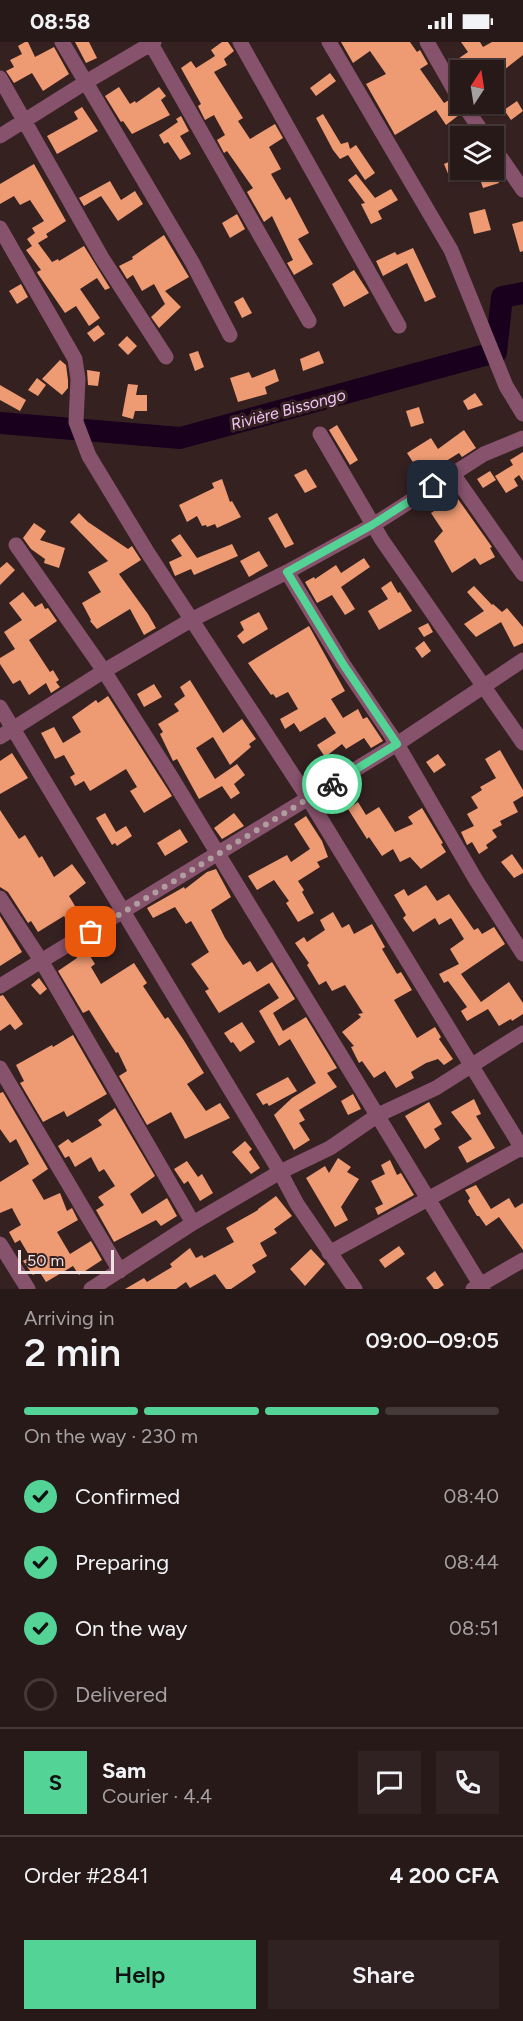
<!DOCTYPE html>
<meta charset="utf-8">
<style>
:root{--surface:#281919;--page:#302222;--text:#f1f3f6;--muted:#a5a0a2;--line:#443838;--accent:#54d396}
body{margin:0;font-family:Figtree,sans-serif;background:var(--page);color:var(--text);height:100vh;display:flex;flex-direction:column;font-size:22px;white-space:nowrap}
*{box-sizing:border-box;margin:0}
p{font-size:20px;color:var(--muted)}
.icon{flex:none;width:33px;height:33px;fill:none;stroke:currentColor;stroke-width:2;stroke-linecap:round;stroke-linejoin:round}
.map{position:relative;height:1247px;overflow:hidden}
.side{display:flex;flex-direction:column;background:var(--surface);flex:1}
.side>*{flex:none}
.needle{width:39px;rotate:12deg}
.controls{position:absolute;left:450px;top:18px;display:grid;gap:12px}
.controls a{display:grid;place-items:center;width:54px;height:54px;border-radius:0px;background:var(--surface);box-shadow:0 2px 4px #0004,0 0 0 2px var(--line);font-size:30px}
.scale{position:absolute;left:18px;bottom:15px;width:96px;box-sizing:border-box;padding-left:6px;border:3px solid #f1e2e2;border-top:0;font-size:16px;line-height:21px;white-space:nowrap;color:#f1e2e2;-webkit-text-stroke:4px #362121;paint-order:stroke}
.pin{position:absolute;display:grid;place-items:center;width:51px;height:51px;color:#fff;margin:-26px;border-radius:12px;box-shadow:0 3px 9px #0006}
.courier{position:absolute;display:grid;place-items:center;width:60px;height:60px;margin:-30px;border:4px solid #54d396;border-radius:50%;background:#fff;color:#222;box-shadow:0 2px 8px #0007}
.overview em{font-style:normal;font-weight:600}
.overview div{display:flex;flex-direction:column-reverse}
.overview{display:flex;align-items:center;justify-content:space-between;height:102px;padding:0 24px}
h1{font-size:39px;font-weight:600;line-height:45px}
.bar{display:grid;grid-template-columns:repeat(4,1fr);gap:9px 6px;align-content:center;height:72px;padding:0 24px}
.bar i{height:8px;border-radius:4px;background:var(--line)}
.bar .selected{background:var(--accent)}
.bar p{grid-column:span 4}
.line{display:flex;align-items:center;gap:15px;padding:0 24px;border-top:2px solid var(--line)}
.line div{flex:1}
.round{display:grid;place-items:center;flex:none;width:63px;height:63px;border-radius:0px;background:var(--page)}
ol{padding:0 24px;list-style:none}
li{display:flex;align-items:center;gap:18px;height:66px}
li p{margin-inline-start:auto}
li .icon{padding:6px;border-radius:50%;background:var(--accent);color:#111;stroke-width:4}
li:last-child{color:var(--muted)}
li i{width:33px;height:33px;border:3px solid var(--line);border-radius:50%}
.button{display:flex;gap:12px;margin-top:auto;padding:12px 24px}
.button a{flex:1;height:69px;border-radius:0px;background:var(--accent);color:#111;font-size:24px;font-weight:600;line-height:69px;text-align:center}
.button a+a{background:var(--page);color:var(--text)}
.status{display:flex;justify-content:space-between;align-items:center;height:42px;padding:0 30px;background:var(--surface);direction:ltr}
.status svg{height:16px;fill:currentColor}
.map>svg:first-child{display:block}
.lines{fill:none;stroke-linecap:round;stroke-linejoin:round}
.river{stroke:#19011e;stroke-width:22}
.building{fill:#ee9b73}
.minor{stroke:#87526c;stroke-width:15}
.done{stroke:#b09e9e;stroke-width:6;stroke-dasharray:0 10.8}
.route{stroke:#54d396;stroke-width:8}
.labels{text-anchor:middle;stroke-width:6;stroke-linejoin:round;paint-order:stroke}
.water-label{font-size:16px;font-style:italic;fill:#f2c5fa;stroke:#362121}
</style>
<div class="status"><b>08:58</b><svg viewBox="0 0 49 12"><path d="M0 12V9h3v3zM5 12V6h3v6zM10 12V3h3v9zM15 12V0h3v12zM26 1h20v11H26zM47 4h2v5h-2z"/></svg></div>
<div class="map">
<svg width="523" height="1247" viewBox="0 0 523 1247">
<rect width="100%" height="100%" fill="#362121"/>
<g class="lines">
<path class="river" d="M0 381 180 396 496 310 502 255 523 251"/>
</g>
<path class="building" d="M25 0H28L35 15 54 5 69 32 43 49 32 31 14 41 6 29 14 25 10 18 22 12 18 4Z
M75 0H89L97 16 86 21Z
M222 0H228L234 9 224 17 227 23 214 30 243 76 238 79 250 97 275 82 283 96 269 105 281 127 271 132 286 158 290 155 309 191 298 197 313 222 294 233 287 221 293 218 272 174 264 180 247 150 253 146 227 109 224 111 217 98 225 93 214 73 205 78 198 64 201 62 181 26 191 19 196 26 215 14 211 8Z
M341 0H410L417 10 420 8 428 22 420 27 444 61 449 58 459 73 446 83 436 68 395 93 366 42 386 32 370 9 353 21Z
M461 0H480L483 5 492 0H523V13L504 28 499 20 487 28H457L452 21 468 10Z
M330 31 336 39 316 54 310 46Z
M119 45 130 62 135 59 136 61 159 45 166 54 161 58 170 73 132 92 123 79 121 80 105 54Z
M517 59 523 69 511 78 504 68Z
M82 65 98 89 57 112 47 94 78 77 74 70Z
M323 72 341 102 348 100 350 107 356 103 375 131 365 138 348 113 340 117 333 108 316 76Z
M181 74 189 89 180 94 191 112 180 118 168 100 164 102 159 93 178 80 176 77Z
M460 115V130L449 134 444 122Z
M34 122 66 179 46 192 48 195 38 201 52 220 58 217 59 219 84 204 110 246 105 248 97 236 80 247 100 276 89 284 76 264 65 271 38 232 37 230 41 228 26 208 32 204 27 197 35 191 32 186 44 179 30 158 20 163 14 154 0 162V142Z
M495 129 499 141 483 146 479 134Z
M356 132 375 156 391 147 398 158 378 169 382 177 371 182 361 162 365 161 348 138Z
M110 139 121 158 135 149 143 162 118 179 101 154 84 164 79 156Z
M485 167 491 188 474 192 469 171Z
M237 172 245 187 230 196 222 181Z
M523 179V209L520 210 512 182Z
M164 193 189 235 165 249 181 265 159 286 151 275 165 262 154 242 142 249 133 233 127 237 119 224 133 217 132 215Z
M413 206 436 255 425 260 407 221 383 234 376 219 395 210 397 213Z
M354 228 369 251 344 265 332 242Z
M21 242 28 255 17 262 9 249Z
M243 255 252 271 242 276 234 260Z
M98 283 105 292 94 300 87 291Z
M127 294 137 304 128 313 118 303Z
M198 309 204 325 195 329 189 312Z
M319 309 324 321 303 329 300 317Z
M60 318 66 323 68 338V346L62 353 42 337Z
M275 327 279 339 265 345 267 352 238 360 230 336 249 330 252 336Z
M87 328 100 330 98 344 88 343Z
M37 336 46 343 38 354 28 348Z
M128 342 138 343 136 353H147V369H135L133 377 122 374Z
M0 343 26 358 20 369 0 358Z
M475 351 483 363 468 368 463 359Z
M419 365 424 381 411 385 406 369Z
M337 383 358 418 350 423 329 388Z
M464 388 476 406 462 415 459 411 422 434 407 411 431 396 438 407Z
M523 410V439L519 433 514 437 518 444 506 451 495 434 513 423 510 418Z
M306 427 317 445 305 451 294 433Z
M490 429 496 438 483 446 477 437Z
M222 437 230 460 232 459 241 475 217 486 215 482 207 485 206 483 202 484 197 474 187 480 179 463 214 446 212 441Z
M458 457 492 505 490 506 495 515 480 523 475 516 452 531 434 499 443 489 431 471 445 462 447 465Z
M79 471 88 480 128 507 132 504 141 518 119 532 148 572 156 586 144 593 130 567 97 587 90 579 91 578 82 561 101 550 88 530 108 519 70 480Z
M277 471 294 502 285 506 268 476Z
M34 481 46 489 40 498 65 506 59 526 44 521 45 517 31 507 23 496Z
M180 492 197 516 232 502 238 514 194 533 191 527 175 534 169 520 182 514 171 498Z
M259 509 268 524 249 535 240 519Z
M364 516 370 525 341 545 355 567 345 573 332 553 317 561 305 540 314 535 315 537 336 523 341 531Z
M7 520 15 528 0 543V526Z
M391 539 398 551 400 550 412 569 379 588 368 569 388 557 381 546Z
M474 544 492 563 493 562 502 570 507 566 523 585V601L514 605 501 580 476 595 464 582 484 569 467 550Z
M23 550 35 565 42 561 45 567 48 566 57 579 29 598 50 630 53 628 59 638 56 640 60 645 51 651 46 641 29 653 20 638 13 642 0 622V616L15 607 4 590 22 578 9 561Z
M259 570 268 587 243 602 237 594 244 588 240 580Z
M428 581 433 590 424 595 418 586Z
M309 584 345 649 331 657 343 676 358 667 363 677 367 675 383 699 371 706 364 696 346 707 342 702 325 715 317 703 336 691 325 675 300 690 294 681 285 687 280 677 298 667 288 650 276 656 273 652 271 653 248 621Z
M424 599 431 609 422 616 415 606Z
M190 638 223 691 242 677 256 697 249 702 251 705 230 723 213 695 196 706 215 737 237 722 245 733 234 742 240 751 231 757 222 744 199 757 177 717 173 719 160 692 163 690 158 682 179 669 174 662 185 654 180 645Z
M154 642 162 655 144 665 137 652Z
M108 654 172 754 144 771 130 749 137 745 126 727 90 749 84 739 75 744 70 735 75 732 64 713 55 717 41 691 54 685 63 701 81 690 72 675 96 658 98 661Z
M500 708 523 748V754L513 760 518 770 500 779 502 783 492 788 497 795 486 803 488 806 479 812 472 800 467 803 461 790 474 784 467 772 478 766 471 755 482 748 480 745 496 736 485 717Z
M12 711 28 736 0 752V719Z
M438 712 446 723 434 731 426 720Z
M358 760 366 773 379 765 395 790 413 782 408 775 422 766 443 801 441 802 446 810 421 827 410 815 400 820 393 807 382 814 369 795 367 797 348 767Z
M0 768 19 797 25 793 39 816 42 814 54 835 72 822 86 841 69 854 84 879 71 886 64 874 38 890 31 879 28 881 8 850 0 845Z
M105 771 116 790 126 784 132 794 117 804 115 801 112 803 96 776Z
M234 771 244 784 222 797 214 786Z
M306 774 322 799 328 815 317 820 320 825 298 839 304 848 302 850 314 871 298 880 286 861 289 859 274 838 257 848 248 834 287 813 291 820 310 807 294 782Z
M180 787 188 800 165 814 157 801Z
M512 812 523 828V831L514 836 501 820Z
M216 827 231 855 211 868 225 896 243 923 250 919 257 930 272 920 295 957 273 971 283 989 306 975 337 1026 327 1031 337 1045 299 1068 305 1078 299 1081 310 1098 294 1108 274 1073 292 1056 316 1041 290 997 279 1004 259 969 279 956 269 941 219 971 205 949 209 947 191 922 209 910 191 879 186 882 175 865 153 876 147 866 184 845 185 847 207 830Z
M426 843 437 859 449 852 474 888 478 886 482 892 494 885 505 902 461 932 481 960 509 940 523 961V972L512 979 511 977 499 984 488 967 467 979 461 969 467 965 448 939 444 941 439 932 459 922 450 907 464 897 451 876 439 883 435 876 413 890 403 876 406 873 394 853 404 847 408 854Z
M333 870 342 886 349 882 354 892 372 882 385 905 382 907 397 932 401 930 412 948 394 958 417 996 435 985 441 995 439 997 453 1017 444 1023 438 1017 426 1021 411 1030 414 1036 396 1046 385 1029 374 1036 362 1019 359 1021 351 1005 354 1004 342 990 361 975 358 972 363 971 345 943 332 949 326 939 319 943 307 923 309 921 295 901 304 895 307 900 325 888 320 878Z
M0 874 22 910 0 924Z
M83 909H87L95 922 91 925 101 942 134 921 147 941 143 944 165 977 168 975 183 997 204 1031 187 1042 206 1069 220 1061 230 1076 185 1097 171 1070 147 1083 119 1034 127 1029 118 1010 116 1011 89 968 83 971 58 929 77 916 76 913Z
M39 936 47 947 40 953 31 943Z
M3 953 23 982 15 988 10 982 0 989V954Z
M242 980 255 1000 240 1010 233 1000 231 1001 224 991Z
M73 993 107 1052 67 1075 64 1069 43 1080 20 1041 24 1039 16 1023 52 1003 53 1005Z
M288 1035 297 1049 269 1064 267 1061 263 1063 256 1052Z
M3 1050 48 1127 32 1138 44 1158 60 1151 67 1169 72 1166 78 1178 57 1190 70 1212 91 1199 102 1218 79 1233 73 1224 46 1240 39 1229 33 1233 23 1219 30 1215 20 1198 15 1201 9 1190 21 1183 12 1166 0 1171V1140L29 1122 16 1097 10 1101 0 1087V1051Z
M353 1052 361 1067 348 1073 341 1059Z
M474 1057 481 1072 476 1074 495 1106 467 1121 458 1105 472 1097 451 1070Z
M429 1060 442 1082 434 1087 440 1097 425 1107 405 1074Z
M115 1066 155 1134 130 1152 142 1172 167 1156 177 1174 161 1184 156 1178 114 1200 96 1168 104 1163 98 1155 115 1144 104 1127 99 1130 91 1115 75 1125 69 1114 65 1116 58 1104 68 1097 72 1101 102 1083 98 1078Z
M245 1099 252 1107 249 1110 260 1126 251 1132 232 1110Z
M338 1116 351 1125 347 1130 359 1137 341 1165 348 1178 335 1185 306 1136 325 1124 329 1131Z
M390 1118 397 1133 401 1131 414 1153 378 1173 375 1166 383 1162 371 1139 385 1132 381 1123Z
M187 1119 198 1135 202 1132 213 1151 200 1159 188 1139 184 1142 174 1127Z
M476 1143 491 1167 509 1156 515 1166 523 1161V1208L499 1175 486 1184 479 1174H477L468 1159 470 1156 465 1148Z
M276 1154 292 1174 274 1187 277 1191 260 1201 267 1214 252 1223 256 1230 231 1247H226L215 1232 190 1246 186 1240 176 1247H125L144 1236 147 1240 172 1225 170 1222 190 1206 196 1216 202 1213 204 1216 234 1200 226 1186 258 1168V1167Z
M399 1204 405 1212 385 1226 379 1218Z
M311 1207 325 1222 305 1244 290 1227Z
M435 1229 444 1243 438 1247H434L426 1236Z"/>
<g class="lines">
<path class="minor" d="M62 0 192 220 230 293
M150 0 309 279
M240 0 399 284
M329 0 451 208 506 344 523 372
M427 0 460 58
M0 36 102 216 166 315
M463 62 485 94
M0 94 86 40 154 0
M494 106 523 148
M0 186 75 317 78 337 76 380 89 414 146 508 308 756 523 1108
M320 392 382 498 523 701
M453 432 523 532
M16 503 104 629 170 733 483 1247
M287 530 343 622 397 702 476 838 523 912
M0 665 280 1130 297 1162 355 1247
M0 695 104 629 191 578 287 530 373 483 484 412 523 396
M0 856 42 920 193 1181
M0 944 397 702 523 618
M0 1026 120 1229
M0 1202 28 1247
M329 1211 523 1105
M91 1247 193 1181 280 1130 330 1106 378 1073 436 1046 523 991
M473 1247 523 1218"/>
</g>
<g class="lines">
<path class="done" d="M91 890 332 742"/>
<path class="route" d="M332 742 397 702 343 622 287 530 372 483 433 444"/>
</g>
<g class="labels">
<g class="water-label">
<text transform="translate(288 367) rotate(-15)" y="6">Rivière Bissongo</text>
</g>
</g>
</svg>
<div class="controls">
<a><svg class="needle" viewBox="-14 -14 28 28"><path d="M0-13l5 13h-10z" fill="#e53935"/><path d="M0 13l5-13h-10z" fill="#a5a0a2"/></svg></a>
<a><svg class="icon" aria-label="layers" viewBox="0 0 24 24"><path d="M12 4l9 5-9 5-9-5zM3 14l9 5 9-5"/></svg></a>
</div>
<div class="scale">50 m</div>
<div class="pin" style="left:91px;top:890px;background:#ea580c"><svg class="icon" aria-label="bag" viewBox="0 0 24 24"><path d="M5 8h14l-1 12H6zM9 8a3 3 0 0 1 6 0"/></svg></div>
<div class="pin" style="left:433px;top:444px;background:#1f2937"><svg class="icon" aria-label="home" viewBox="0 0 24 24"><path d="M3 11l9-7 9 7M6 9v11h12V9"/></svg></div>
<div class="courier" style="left:332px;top:742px"><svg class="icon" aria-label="bike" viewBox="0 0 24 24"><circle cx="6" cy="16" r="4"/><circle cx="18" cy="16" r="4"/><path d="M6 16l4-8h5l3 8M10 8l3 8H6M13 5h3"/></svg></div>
</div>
<section class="side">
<div class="overview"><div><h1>2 min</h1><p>Arriving in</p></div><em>09:00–09:05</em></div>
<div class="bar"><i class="selected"></i><i class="selected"></i><i class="selected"></i><i></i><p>On the way · 230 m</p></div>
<ol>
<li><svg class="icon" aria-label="check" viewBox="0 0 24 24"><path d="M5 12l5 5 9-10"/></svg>Confirmed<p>08:40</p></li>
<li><svg class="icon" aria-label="check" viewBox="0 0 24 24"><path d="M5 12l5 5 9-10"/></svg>Preparing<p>08:44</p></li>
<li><svg class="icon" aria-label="check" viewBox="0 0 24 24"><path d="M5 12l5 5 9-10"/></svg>On the way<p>08:51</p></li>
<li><i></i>Delivered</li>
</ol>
<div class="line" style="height:108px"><b class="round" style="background:var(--accent);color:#111">S</b><div><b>Sam</b><p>Courier · 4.4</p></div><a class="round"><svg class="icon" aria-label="chat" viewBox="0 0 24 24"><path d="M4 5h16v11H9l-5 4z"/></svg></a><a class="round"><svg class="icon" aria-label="phone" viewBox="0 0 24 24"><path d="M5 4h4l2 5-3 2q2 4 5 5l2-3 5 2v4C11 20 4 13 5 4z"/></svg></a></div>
<div class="line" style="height:78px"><div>Order #2841</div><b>4 200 CFA</b></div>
<div class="button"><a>Help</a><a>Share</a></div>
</section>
